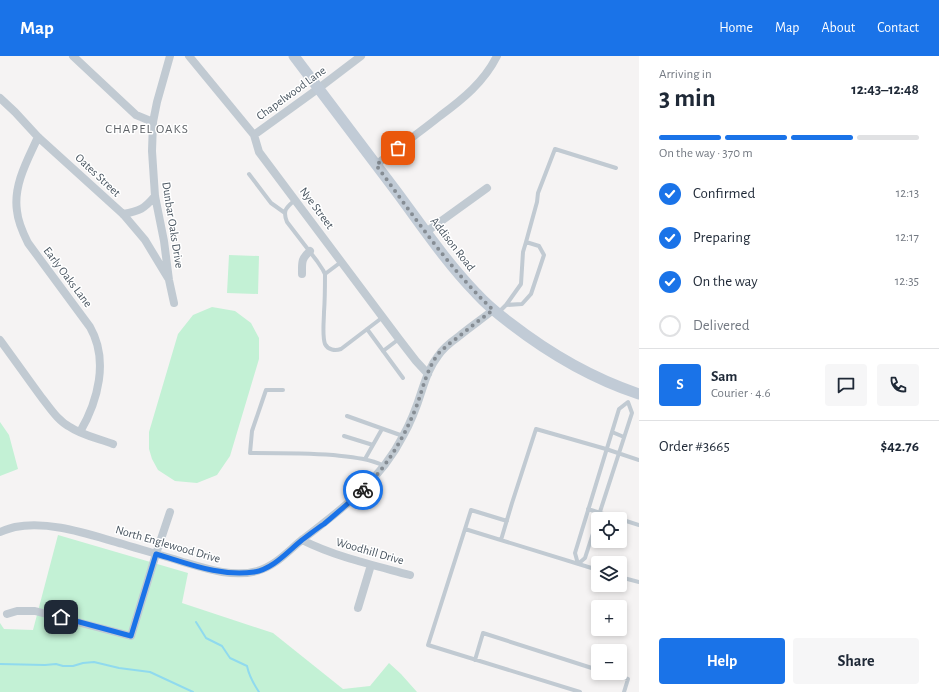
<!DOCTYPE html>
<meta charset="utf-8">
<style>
:root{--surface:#fff;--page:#f6f6f7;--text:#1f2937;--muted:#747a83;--line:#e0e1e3;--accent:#1a73e8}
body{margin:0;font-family:"Alegreya Sans",sans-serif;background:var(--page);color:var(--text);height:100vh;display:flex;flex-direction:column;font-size:15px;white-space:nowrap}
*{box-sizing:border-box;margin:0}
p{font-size:13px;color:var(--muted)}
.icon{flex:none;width:22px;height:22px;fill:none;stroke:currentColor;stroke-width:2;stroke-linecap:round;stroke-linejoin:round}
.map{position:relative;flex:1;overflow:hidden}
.panel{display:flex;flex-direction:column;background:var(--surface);width:300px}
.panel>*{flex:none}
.buttons{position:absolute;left:591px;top:456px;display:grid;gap:8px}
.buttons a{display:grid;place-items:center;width:36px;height:36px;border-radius:4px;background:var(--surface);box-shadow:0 2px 6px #0003;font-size:20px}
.pin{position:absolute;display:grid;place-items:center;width:34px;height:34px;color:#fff;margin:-17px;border-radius:8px;box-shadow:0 2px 6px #0006}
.courier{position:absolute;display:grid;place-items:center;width:40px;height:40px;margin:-20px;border:3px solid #1a73e8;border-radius:50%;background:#fff;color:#222;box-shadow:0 1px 5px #0007}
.summary em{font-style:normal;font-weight:600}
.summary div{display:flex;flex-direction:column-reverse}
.summary{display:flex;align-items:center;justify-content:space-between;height:68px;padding:0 20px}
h1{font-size:26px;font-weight:600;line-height:30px}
.bar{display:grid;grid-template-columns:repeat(4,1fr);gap:6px 4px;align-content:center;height:48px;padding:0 20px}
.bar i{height:5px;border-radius:3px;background:var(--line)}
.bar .selected{background:var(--accent)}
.bar p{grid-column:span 4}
.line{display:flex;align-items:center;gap:10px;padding:0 20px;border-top:1px solid var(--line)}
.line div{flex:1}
.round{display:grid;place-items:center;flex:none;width:42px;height:42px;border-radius:4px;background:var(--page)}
ol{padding:0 20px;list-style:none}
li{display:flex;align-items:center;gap:12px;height:44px}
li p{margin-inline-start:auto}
li .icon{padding:4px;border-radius:50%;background:var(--accent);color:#fff;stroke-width:4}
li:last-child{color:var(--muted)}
li i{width:22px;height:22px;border:2px solid var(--line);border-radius:50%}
.button{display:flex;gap:8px;margin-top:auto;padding:8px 20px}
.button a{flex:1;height:46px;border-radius:4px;background:var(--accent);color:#fff;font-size:16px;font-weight:600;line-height:46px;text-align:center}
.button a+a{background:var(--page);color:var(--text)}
header{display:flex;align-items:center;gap:24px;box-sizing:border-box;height:56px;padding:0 20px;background:var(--accent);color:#fff}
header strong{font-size:19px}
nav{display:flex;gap:22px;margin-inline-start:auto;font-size:14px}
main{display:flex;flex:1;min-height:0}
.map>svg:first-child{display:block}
.green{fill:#c3f1d5}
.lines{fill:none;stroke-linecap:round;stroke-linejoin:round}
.stream{stroke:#90daee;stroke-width:2}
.lane{stroke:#c1cad2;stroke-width:4}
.street{stroke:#c1cad2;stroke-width:8}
.secondary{stroke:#c1cbd6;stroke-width:11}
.done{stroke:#868d94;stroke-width:4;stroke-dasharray:0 7.2}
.route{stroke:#1a73e8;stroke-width:5}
.labels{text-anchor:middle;stroke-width:3;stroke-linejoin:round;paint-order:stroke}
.street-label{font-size:12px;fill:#4a5661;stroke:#fff}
.neighbourhood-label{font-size:13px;letter-spacing:1px;fill:#5f6368;stroke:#fff}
</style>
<header>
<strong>Map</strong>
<nav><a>Home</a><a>Map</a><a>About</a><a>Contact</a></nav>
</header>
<main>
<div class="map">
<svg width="639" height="636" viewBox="0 0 639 636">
<rect width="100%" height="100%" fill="#f5f3f3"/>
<path class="green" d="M229 199 259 200 258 238 227 237Z
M212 251 235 255 251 267 259 282V303L230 400 217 419 197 427 175 425 158 414 152 403 149 393V376L178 278 193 259Z
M0 366 9 379 18 413 0 420Z
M58 479 188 517 182 547 273 577 343 633 370 630 389 607 401 618 417 636H0V567L4 573 33 574Z"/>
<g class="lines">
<path class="stream" d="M196 566 206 582 222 590 230 602 247 610C249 620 253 627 259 636
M0 608 45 609 56 608 63 610H73L83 607 94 606 119 612 150 616 193 636"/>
<path class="lane" d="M249 118 271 147 285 157
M295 144C287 151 282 154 287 166L317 205 323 214 325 218C325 231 325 243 324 256 324 264 322 280 325 288 328 294 335 295 341 293L383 261
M325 218 341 206
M506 249 521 228 523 196 526 186
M498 257 506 249 522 248 531 238 544 199 539 190 526 186 537 146 538 137 555 93 616 112
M367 273 403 322
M383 295 399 283
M283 334H266L252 375 250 397C278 397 306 397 333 399 351 401 368 402 384 410
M628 346 632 357 585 502 578 508 575 497 619 353Z
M347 360 403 380
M612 376 624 381
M344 380 373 389
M365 403 382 373
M588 453 619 463
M620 463 639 469
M507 465 471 454 465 473 598 514
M465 473 428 589 580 636
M501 484 512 447 536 373 606 393 639 404
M620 521 639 526
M475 604 483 577 598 614
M608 617 628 623 624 636"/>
<path class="street" d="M73 0 136 59 153 66
M170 0 157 46 153 66 152 95 155 140 164 185 169 224 174 247
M189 0 254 79 259 96 399 283 416 305 428 318
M0 42 15 56 38 81 123 158 145 184 168 222
M254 79 319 32 361 0
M38 81C28 103 13 129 17 155 18 166 23 177 28 187L90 271C109 304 98 345 80 376
M376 109C397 92 419 77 440 60 463 43 484 26 497 0
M123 158C140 155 144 153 155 140
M426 176 487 132
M302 218C302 206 301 203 310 195
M0 284C14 303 28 323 42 342 50 352 58 365 70 371 81 379 100 383 113 388
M0 476C5 474 10 472 15 471 50 464 90 479 123 488 142 494 161 499 180 505 204 512 232 522 257 515 276 510 289 494 303 483 341 454 381 424 403 380 411 366 417 350 422 334 426 322 430 310 438 300 443 292 451 286 458 281 470 271 482 263 493 254
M302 484C336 501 373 509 410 519
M358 552 371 509
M7 558 17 555H35L131 580 156 498 170 456"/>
<path class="secondary" d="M294 0C328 45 362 90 396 135 422 170 446 206 476 237 486 248 498 258 510 267 550 298 591 322 639 338"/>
</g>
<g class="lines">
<path class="done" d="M363 434C388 409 404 382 417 349 423 332 427 313 438 298 444 292 450 287 457 282 469 272 481 263 493 254 448 211 413 159 376 109L398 92"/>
<path class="route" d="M61 561 131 580 156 498C187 507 220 521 254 516 273 513 287 496 302 484 309 479 316 473 324 468 337 457 350 446 363 434"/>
</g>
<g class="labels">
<g class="street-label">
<text transform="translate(291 37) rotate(-36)" y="4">Chapelwood Lane</text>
<text transform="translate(98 119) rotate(43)" y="4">Oates Street</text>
<text transform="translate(317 152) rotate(53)" y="4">Nye Street</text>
<text transform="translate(173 169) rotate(81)" y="4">Dunbar Oaks Drive</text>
<text transform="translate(453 188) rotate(52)" y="4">Addison Road</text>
<text transform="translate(68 221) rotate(53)" y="4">Early Oaks Lane</text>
<text transform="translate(168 488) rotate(16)" y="4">North Englewood Drive</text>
<text transform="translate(370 495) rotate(16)" y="4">Woodhill Drive</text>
</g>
<g class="neighbourhood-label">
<text x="147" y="77">CHAPEL OAKS</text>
</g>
</g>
</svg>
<div class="buttons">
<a><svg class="icon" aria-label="locate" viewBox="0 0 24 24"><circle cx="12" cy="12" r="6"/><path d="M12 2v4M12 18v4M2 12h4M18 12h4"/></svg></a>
<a><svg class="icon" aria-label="layers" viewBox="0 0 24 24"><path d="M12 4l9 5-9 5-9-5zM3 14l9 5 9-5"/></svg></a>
<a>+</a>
<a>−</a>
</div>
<div class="pin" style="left:398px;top:92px;background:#ea580c"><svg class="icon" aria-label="bag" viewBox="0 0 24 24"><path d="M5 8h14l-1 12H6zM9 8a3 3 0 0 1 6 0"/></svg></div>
<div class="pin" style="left:61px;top:561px;background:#1f2937"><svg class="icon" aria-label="home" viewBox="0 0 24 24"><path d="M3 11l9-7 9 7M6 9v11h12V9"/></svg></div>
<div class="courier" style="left:363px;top:434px"><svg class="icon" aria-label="bike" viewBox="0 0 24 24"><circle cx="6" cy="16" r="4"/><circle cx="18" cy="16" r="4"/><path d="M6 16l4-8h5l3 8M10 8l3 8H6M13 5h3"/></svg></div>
</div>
<section class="panel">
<div class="summary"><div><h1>3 min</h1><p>Arriving in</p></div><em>12:43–12:48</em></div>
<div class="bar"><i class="selected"></i><i class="selected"></i><i class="selected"></i><i></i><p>On the way · 370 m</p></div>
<ol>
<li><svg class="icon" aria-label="check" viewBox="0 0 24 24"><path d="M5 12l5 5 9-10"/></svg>Confirmed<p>12:13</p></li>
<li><svg class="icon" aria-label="check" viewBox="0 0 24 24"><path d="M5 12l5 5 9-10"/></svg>Preparing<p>12:17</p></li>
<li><svg class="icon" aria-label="check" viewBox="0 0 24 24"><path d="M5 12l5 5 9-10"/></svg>On the way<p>12:35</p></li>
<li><i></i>Delivered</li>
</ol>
<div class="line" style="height:72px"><b class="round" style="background:var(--accent);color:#fff">S</b><div><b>Sam</b><p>Courier · 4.6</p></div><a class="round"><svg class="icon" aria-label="chat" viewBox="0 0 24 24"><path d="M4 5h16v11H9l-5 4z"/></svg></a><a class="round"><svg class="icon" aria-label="phone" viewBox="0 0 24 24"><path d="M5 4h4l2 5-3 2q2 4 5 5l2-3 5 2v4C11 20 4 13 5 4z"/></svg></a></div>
<div class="line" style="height:52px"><div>Order #3665</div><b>$42.76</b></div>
<div class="button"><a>Help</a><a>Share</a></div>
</section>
</main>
